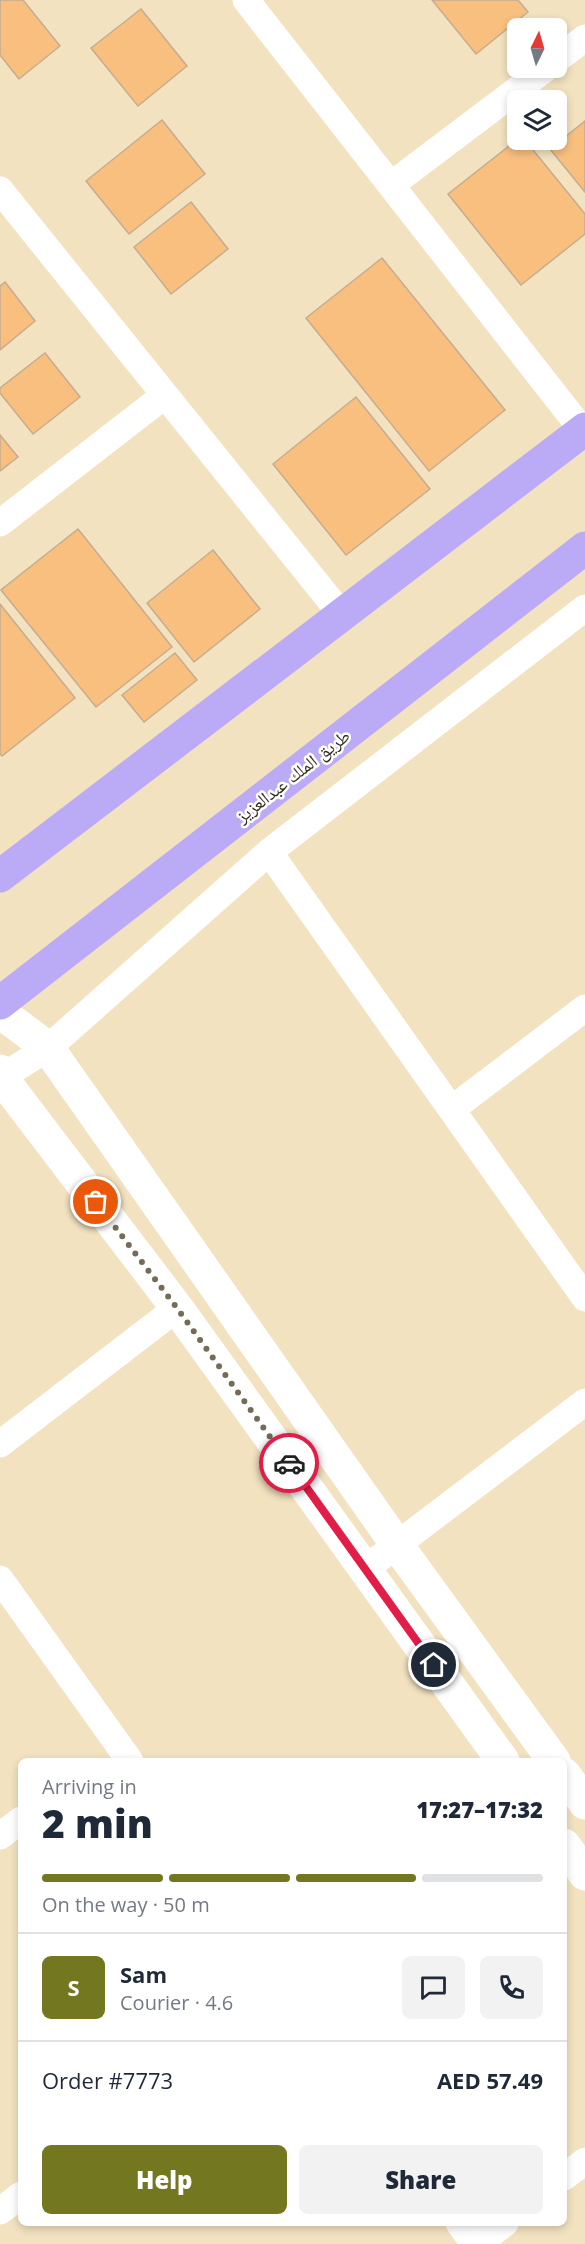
<!DOCTYPE html>
<meta charset="utf-8">
<style>
:root{--surface:#fff;--page:#f2f2f3;--text:#1f2937;--muted:#747a83;--line:#e0e1e3;--accent:#737720}
body{margin:0;font-family:"Open Sans","Noto Naskh Arabic",sans-serif;background:var(--page);color:var(--text);height:100vh;display:flex;flex-direction:column;font-size:22px;white-space:nowrap}
*{box-sizing:border-box;margin:0}
p{font-size:20px;color:var(--muted)}
.icon{flex:none;width:33px;height:33px;fill:none;stroke:currentColor;stroke-width:2;stroke-linecap:round;stroke-linejoin:round}
.map{position:relative;flex:1;overflow:hidden}
.sheet{position:absolute;left:18px;top:1758px;width:549px;height:468px;display:flex;flex-direction:column;background:var(--surface);border-radius:9px;box-shadow:0 3px 9px #0003}
.sheet>*{flex:none}
.needle{width:39px;rotate:5deg}
.buttons{position:absolute;left:507px;top:18px;display:grid;gap:12px}
.buttons a{display:grid;place-items:center;width:60px;height:60px;border-radius:9px;background:var(--surface);box-shadow:0 3px 9px #0003;font-size:30px}
.pin{position:absolute;display:grid;place-items:center;width:51px;height:51px;color:#fff;margin:-26px;border:3px solid #fff;border-radius:50%;box-shadow:0 2px 6px #0007}
.courier{position:absolute;display:grid;place-items:center;width:60px;height:60px;margin:-30px;border:4px solid #e11d48;border-radius:50%;background:#fff;color:#222;box-shadow:0 2px 8px #0007}
.head em{font-style:normal;font-weight:800}
.head div{display:flex;flex-direction:column-reverse}
.head{display:flex;align-items:center;justify-content:space-between;height:102px;padding:0 24px}
h1{font-size:39px;font-weight:800;line-height:45px}
.bar{display:grid;grid-template-columns:repeat(4,1fr);gap:9px 6px;align-content:center;height:72px;padding:0 24px}
.bar i{height:8px;border-radius:4px;background:var(--line)}
.bar .selected{background:var(--accent)}
.bar p{grid-column:span 4}
.line{display:flex;align-items:center;gap:15px;padding:0 24px;border-top:2px solid var(--line)}
.line div{flex:1}
.round{display:grid;place-items:center;flex:none;width:63px;height:63px;border-radius:9px;background:var(--page)}
.primary-button{display:flex;gap:12px;margin-top:auto;padding:12px 24px}
.primary-button a{flex:1;height:69px;border-radius:9px;background:var(--accent);color:#fff;font-size:24px;font-weight:800;line-height:69px;text-align:center}
.primary-button a+a{background:var(--page);color:var(--text)}
.map>svg:first-child{display:block}
.building{fill:#f9bf7f;stroke:#c6ac91;stroke-width:1.5}
.lines{fill:none;stroke-linecap:round;stroke-linejoin:round}
.minor{stroke:#fff;stroke-width:27}
.tertiary{stroke:#fff;stroke-width:33}
.trunk{stroke:#bbaaf6;stroke-width:33}
.done{stroke:#756c57;stroke-width:6;stroke-dasharray:0 10.8}
.route{stroke:#e11d48;stroke-width:8}
.labels{text-anchor:middle;stroke-width:5;stroke-linejoin:round;paint-order:stroke}
.street-label{font-size:18px;fill:#322c1f;stroke:#fff}
</style>
<div class="map">
<svg width="585" height="2244" viewBox="0 0 585 2244">
<rect width="100%" height="100%" fill="#f2e2c0"/>
<path class="building" d="M0 0H23L60 46 19 79 0 55Z
M432 0H518L528 12 476 54Z
M141 9 187 66 138 106 91 48Z
M162 120 205 174 129 234 86 181Z
M585 121V192L550 149Z
M518 139 525 140 585 214V234L521 285 448 194Z
M191 202 228 249 171 294 134 247Z
M382 258 505 410 429 471 306 318Z
M5 282 35 321 0 350V286Z
M45 353 80 397 33 434 0 393V388Z
M356 397 430 489 346 555 273 464Z
M0 435 18 457 0 471Z
M78 529 172 647 96 707 1 590Z
M213 550 260 609 194 662 147 603Z
M0 604 75 698 2 756 0 754Z
M175 653 197 680 144 722 122 695Z"/>
<g class="lines">
<path class="minor" d="M246 0 583 431
M556 60 585 38
M391 185 546 68
M0 190 342 615
M0 523 165 395
M269 852 585 1298
M0 1078 48 1048 269 852 585 608
M452 1109 585 1008
M0 1444 177 1308
M365 1569 585 1402
M0 1579 130 1761
M0 1836 21 1820
M564 2177 585 2161
M0 2211 21 2195
M459 2223 474 2244
M478 2244 505 2223"/>
<path class="tertiary" d="M0 1012 48 1048 397 1545 554 1761
M0 1071 1 1077 177 1308 503 1761
M564 1774 585 1803
M564 1845 585 1874"/>
<path class="trunk" d="M0 876 585 429
M0 1003 585 548"/>
</g>
<g class="lines">
<path class="done" d="M96 1202 177 1308 289 1463"/>
<path class="route" d="M289 1463 434 1665"/>
</g>
<g class="labels">
<g class="street-label">
<text transform="translate(293 776) rotate(-38)" y="6">طريق الملك عبدالعزيز</text>
</g>
</g>
</svg>
<div class="buttons">
<a><svg class="needle" viewBox="-14 -14 28 28"><path d="M0-13l5 13h-10z" fill="#e53935"/><path d="M0 13l5-13h-10z" fill="#747a83"/></svg></a>
<a><svg class="icon" aria-label="layers" viewBox="0 0 24 24"><path d="M12 4l9 5-9 5-9-5zM3 14l9 5 9-5"/></svg></a>
</div>
<div class="pin" style="left:96px;top:1202px;background:#ea580c"><svg class="icon" aria-label="bag" viewBox="0 0 24 24"><path d="M5 8h14l-1 12H6zM9 8a3 3 0 0 1 6 0"/></svg></div>
<div class="pin" style="left:434px;top:1665px;background:#1f2937"><svg class="icon" aria-label="home" viewBox="0 0 24 24"><path d="M3 11l9-7 9 7M6 9v11h12V9"/></svg></div>
<div class="courier" style="left:289px;top:1463px"><svg class="icon" aria-label="car" viewBox="0 0 24 24"><path d="M5 17H2v-5l4-1 3-4h7l3 4 3 1v5h-3M9 17h6M6 11h13"/><circle cx="7" cy="17" r="2"/><circle cx="17" cy="17" r="2"/></svg></div>
<section class="sheet">
<div class="head"><div><h1>2 min</h1><p>Arriving in</p></div><em>17:27–17:32</em></div>
<div class="bar"><i class="selected"></i><i class="selected"></i><i class="selected"></i><i></i><p>On the way · 50 m</p></div>
<div class="line" style="height:108px"><b class="round" style="background:var(--accent);color:#fff">S</b><div><b>Sam</b><p>Courier · 4.6</p></div><a class="round"><svg class="icon" aria-label="chat" viewBox="0 0 24 24"><path d="M4 5h16v11H9l-5 4z"/></svg></a><a class="round"><svg class="icon" aria-label="phone" viewBox="0 0 24 24"><path d="M5 4h4l2 5-3 2q2 4 5 5l2-3 5 2v4C11 20 4 13 5 4z"/></svg></a></div>
<div class="line" style="height:78px"><div>Order #7773</div><b>AED 57.49</b></div>
<div class="primary-button"><a>Help</a><a>Share</a></div>
</section>
</div>
